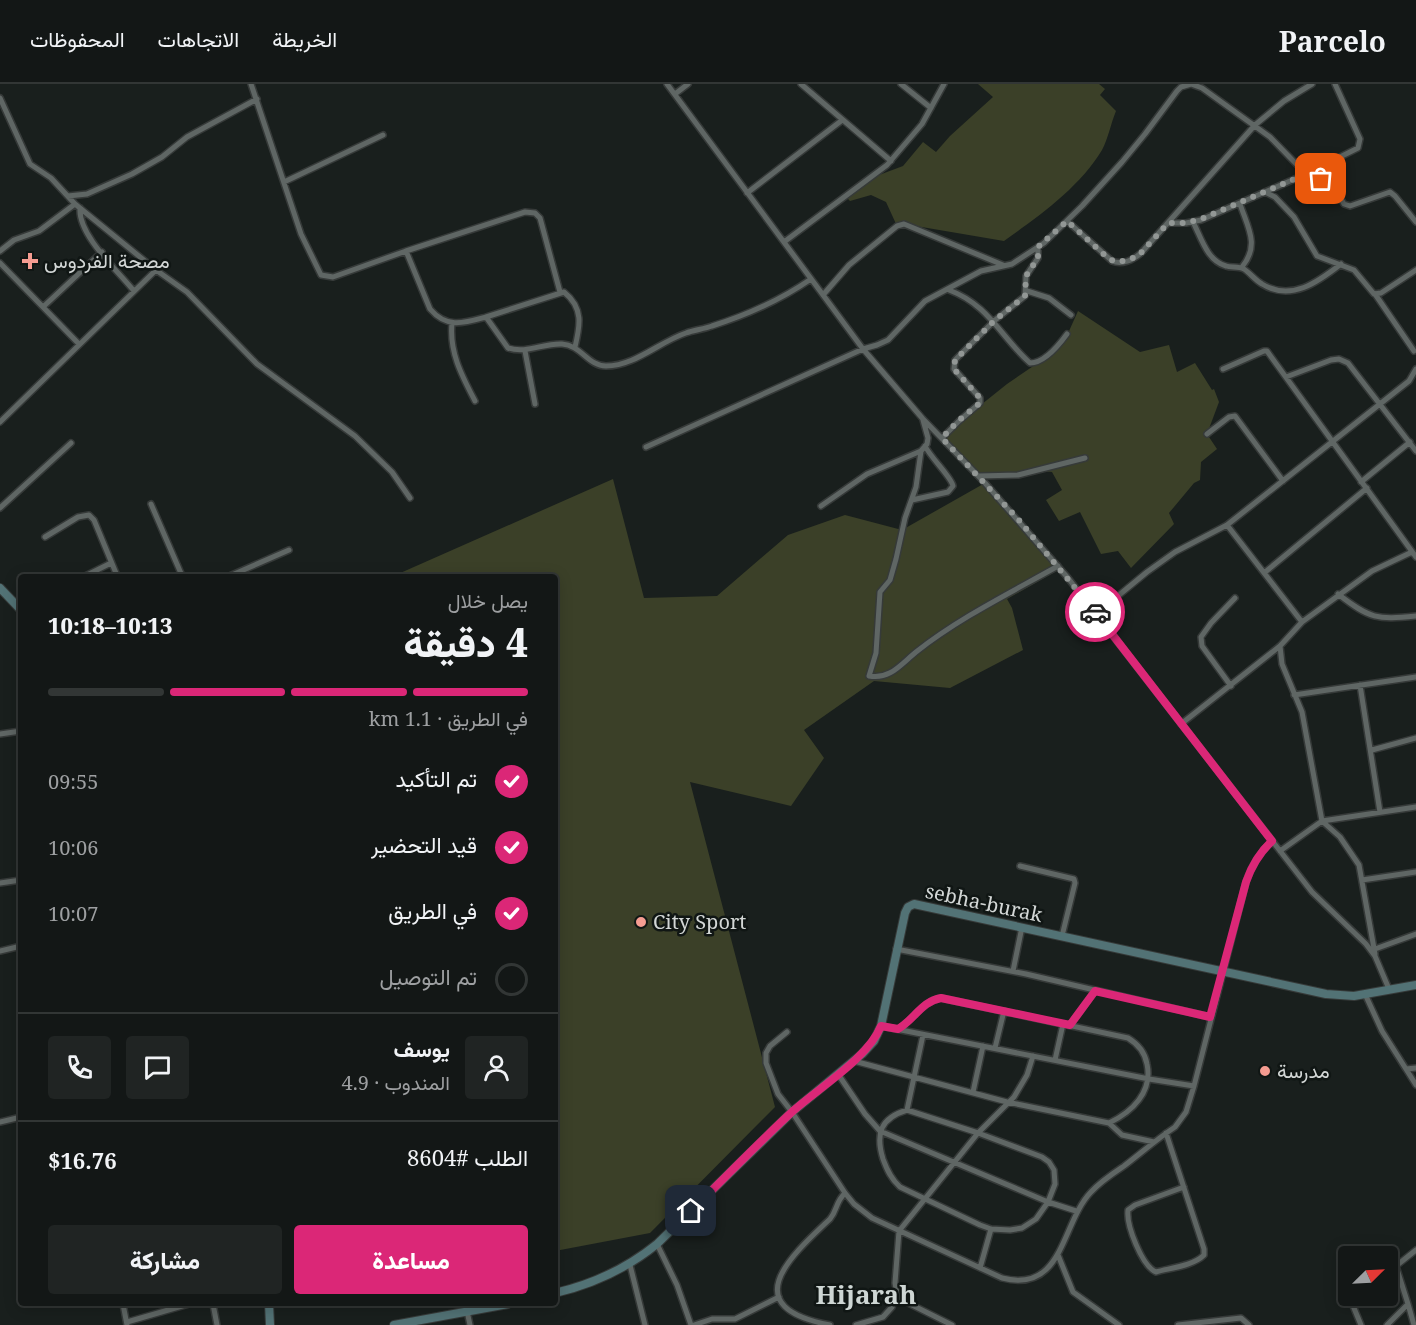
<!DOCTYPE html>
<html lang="ar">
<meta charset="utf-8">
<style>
:root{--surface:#131716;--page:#202423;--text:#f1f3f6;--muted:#9d9fa1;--line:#323635;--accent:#db2777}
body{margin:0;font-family:"Noto Serif",Vazirmatn,serif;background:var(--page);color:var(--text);direction:rtl;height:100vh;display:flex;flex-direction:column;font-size:22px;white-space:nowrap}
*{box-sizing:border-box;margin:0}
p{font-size:20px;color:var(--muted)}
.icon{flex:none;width:33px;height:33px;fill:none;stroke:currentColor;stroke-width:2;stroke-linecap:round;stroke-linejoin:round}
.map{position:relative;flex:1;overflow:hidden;direction:ltr}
.panel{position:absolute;left:18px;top:490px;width:540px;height:732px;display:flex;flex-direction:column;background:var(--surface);border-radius:6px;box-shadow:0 3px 15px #0003,0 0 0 2px var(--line);direction:rtl}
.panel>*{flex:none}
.needle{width:39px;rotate:66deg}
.fabs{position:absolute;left:1338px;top:1162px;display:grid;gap:12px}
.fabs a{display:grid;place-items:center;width:60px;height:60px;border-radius:6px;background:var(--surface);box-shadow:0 3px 15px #0003,0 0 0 2px var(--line);font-size:30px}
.pin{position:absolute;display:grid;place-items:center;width:51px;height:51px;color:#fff;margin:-26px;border-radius:12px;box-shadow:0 3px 9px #0006}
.courier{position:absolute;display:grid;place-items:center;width:60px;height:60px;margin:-30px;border:4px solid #db2777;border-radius:50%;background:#fff;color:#222;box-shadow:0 2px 8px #0007}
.overview em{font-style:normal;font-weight:800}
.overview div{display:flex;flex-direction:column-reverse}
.overview{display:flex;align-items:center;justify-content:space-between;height:102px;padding:0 30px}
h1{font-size:39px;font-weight:800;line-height:45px}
.bar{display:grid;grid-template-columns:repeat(4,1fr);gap:9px 6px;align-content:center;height:72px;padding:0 30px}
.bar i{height:8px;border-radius:4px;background:var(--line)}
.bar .active{background:var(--accent)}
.bar p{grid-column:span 4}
.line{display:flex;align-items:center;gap:15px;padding:0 30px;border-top:2px solid var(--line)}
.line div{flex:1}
.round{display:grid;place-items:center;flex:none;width:63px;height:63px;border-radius:6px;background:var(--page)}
ol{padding:0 30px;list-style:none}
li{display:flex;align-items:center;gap:18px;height:66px}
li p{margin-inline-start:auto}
li .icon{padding:6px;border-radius:50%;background:var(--accent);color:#fff;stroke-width:4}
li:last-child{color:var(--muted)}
li i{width:33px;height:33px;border:3px solid var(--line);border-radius:50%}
.cta{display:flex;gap:12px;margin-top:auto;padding:12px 30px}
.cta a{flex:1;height:69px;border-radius:6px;background:var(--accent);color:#fff;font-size:24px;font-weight:800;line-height:69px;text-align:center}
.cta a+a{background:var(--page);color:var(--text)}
header{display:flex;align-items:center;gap:36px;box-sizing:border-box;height:84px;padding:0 30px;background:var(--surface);border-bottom:2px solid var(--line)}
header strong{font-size:28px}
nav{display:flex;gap:33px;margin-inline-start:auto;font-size:21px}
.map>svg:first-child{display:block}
.green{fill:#3b4028}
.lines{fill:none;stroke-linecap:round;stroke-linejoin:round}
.street-casing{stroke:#363a39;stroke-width:8}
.secondary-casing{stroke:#363a39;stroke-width:10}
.street{stroke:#5f6664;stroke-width:5}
.secondary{stroke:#527275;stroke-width:8}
.done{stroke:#929795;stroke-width:6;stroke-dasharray:0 10.8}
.route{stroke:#db2777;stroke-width:8}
.poi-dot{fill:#f59c91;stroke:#101614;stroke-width:2}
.labels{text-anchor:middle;stroke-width:5;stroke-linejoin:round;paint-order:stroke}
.poi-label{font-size:20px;fill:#d3d7d6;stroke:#101614;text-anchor:start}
.street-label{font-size:20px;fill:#d3d7d6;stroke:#101614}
.district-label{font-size:26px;font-weight:bold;fill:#ced6d4;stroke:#101614}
</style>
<header>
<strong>Parcelo</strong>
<nav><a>الخريطة</a><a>الاتجاهات</a><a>المحفوظات</a></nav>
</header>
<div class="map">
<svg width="1416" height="1241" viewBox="0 0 1416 1241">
<rect width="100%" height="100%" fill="#191f1d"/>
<path class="green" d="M978 0H1099L1105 5 1100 11 1116 27C1111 39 1108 55 1102 66 1079 104 1039 132 1004 157L904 140 897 142 886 118 871 111 850 117 846 113 871 94 903 82 923 58 936 68 950 52 993 13Z
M1078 227 1140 268 1169 261 1177 288 1195 279 1212 306 1214 305 1219 318 1207 350 1217 365 1201 378 1200 396 1194 399 1169 429 1174 440 1131 484 1118 467 1101 470 1080 428 1059 437 1046 416 1062 406 1052 388 1039 387 979 392 942 352 1007 300 1054 268 1065 256Z
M613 395 644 514 717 512 788 451 845 431 902 446 985 399 1060 485 1007 515 1012 524 1023 566 950 604 874 597 804 646 824 674 791 722 690 698 775 1023 650 1149 555 1167V494H389Z"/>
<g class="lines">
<g class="street-casing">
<path id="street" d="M251 0 301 150 321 191 333 193 406 167 430 225C447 245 464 239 486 233L508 264C527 270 543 259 562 260 581 261 588 282 606 282 635 282 659 258 686 249 694 246 704 245 712 242 747 231 782 215 811 195
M667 0 863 265 923 335 985 399 1068 494 1312 808 1366 860 1375 872 1389 905
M801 0 891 77
M901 0 931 24
M675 10 688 0
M0 14 30 80 51 94 75 120 156 186 187 208 257 280 355 352 392 388 410 414
M284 98 383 51
M1265 108 1275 113 1294 133 1317 172 1354 186 1374 210 1381 209 1416 186
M747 109 841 37
M68 112 87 110 132 90 162 73 187 53 257 15
M1240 120C1248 144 1260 161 1242 183
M80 124C78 151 117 186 134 207
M1067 137 1112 177C1122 181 1133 176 1141 169L1255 41 1284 17 1312 0
M1193 138C1201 153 1207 177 1226 182 1231 184 1238 182 1244 185 1250 189 1255 196 1262 200 1291 218 1318 198 1341 180
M1168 139H1186L1201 136 1306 90 1358 64 1360 55 1335 0
M784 158 887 81 922 40 944 0
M0 167 14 156 39 147 75 120
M406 167 525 128 535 129 540 134 560 208
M0 179 79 260
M949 206C989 221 1000 252 1030 279 1044 279 1059 261 1067 250
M1027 207 1049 214 1071 231
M1375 210 1414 267
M823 211 849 181 897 142 904 140 1003 181
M43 223 102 168
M486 233 564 208C584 224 580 242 575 263
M452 239C449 268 462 292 475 317
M525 267 535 320
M1223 285 1264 267H1267L1416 473
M1286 293 1331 276 1339 275 1348 279 1416 367
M0 338 156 186
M1207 350 1229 333 1235 332 1283 397
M942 354 959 337 980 319V314L954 285 955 276 994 237 1025 212 1026 192 1038 174V163
M646 363 863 265 877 261 888 256 925 217 981 187 1012 180 1044 159 1082 122 1122 78 1145 50 1177 7 1181 3 1191 0 1202 4 1270 53 1306 90 1331 99 1344 120 1350 122 1390 108 1395 112 1416 138
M921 367 916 403 905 434 896 475 890 496 880 508 876 569 869 592C890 596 901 580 916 568 959 534 1010 509 1058 482
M979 392 1018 391 1085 374
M1361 398 1410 358
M912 416 948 408 953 402C952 394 931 374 925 362
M151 420 183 494
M821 422 867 390 921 367 927 360 928 354 923 336
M0 424 71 359
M45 453 78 433 89 431 94 436 118 494
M1264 489 1367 404
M81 494 111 479
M225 494 289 466
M1338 510C1370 535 1377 536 1416 532
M1096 530 1147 488 1175 468 1227 441
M1302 538 1372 487 1412 468
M1280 562 1282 580 1302 628 1322 737 1340 753 1359 781 1375 870
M1360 601 1380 728
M1231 602 1202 562 1201 553 1211 539 1235 514
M1294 611 1416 593
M1181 640 1280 562 1302 538 1227 441 1409 297 1416 285
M0 650 21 647
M1372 666 1416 654
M1280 767 1322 737 1416 723
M1020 782 1074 795 1075 799 1062 852
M1362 796 1416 788
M0 799 21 796
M896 865 1026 890 1210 933
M1375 865 1416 850
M0 867 21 862
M1013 887 1022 843
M1365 910 1382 947 1406 985 1416 984
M1070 941 1095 907
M881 942 1149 995 1194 1002
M787 948 770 962 766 969V979L778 1010 792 1028 845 1109 854 1120 872 1134 1002 1194C1064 1210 1061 1139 1091 1108 1101 1097 1112 1090 1124 1082 1141 1069 1157 1055 1175 1043L1186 1028 1194 1002 1246 798C1252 781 1259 770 1272 757
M995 964 1004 927
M1055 976 1063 940
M854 977 1007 1018 1109 1039C1132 1028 1153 1008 1147 980 1145 969 1138 960 1128 954L941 914C922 917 914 936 898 945
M1406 985 1416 1001
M838 990 865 1030 880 1047 1048 1118 1076 1127
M973 1008 983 962
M907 1026 978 1049 1042 1073 1049 1078 1054 1086 1055 1100 1048 1118 1036 1135 1022 1144 1010 1146 991 1145 980 1141 900 1103C891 1095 887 1086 883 1075 875 1049 881 1034 907 1026Z
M907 1026 923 951
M0 1038 21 1033
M1109 1039 1122 1051 1154 1058
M1166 1049 1204 1165V1171C1193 1182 1170 1184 1156 1188 1142 1182 1126 1141 1128 1126L1135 1121 1184 1103
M657 1160 677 1201 691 1241
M1058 1171 1073 1208 1119 1241
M630 1181 645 1241
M980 1184 991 1145
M1388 1186 1396 1182
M897 1210 904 1217 952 1241
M1349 1212 1361 1241
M123 1220 127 1241
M213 1220 217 1241
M1408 1220 1414 1241
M467 1227 470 1241
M127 1238 189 1220
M694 1241 712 1235H735L779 1213
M830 1241C737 1223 787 1175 830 1135 838 1125 835 1119 845 1109
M856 1241 883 1233 892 1223 897 1210 895 1199 899 1147 978 1049 1014 1013 1027 991 1033 972
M1178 1241 1241 1234 1249 1241
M1387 1241 1408 1220 1396 1182 1416 1166"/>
</g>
<g class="secondary-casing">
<path id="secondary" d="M0 504 21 526
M555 1209C594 1200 626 1185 657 1160L792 1028 862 970 874 957 881 942 905 829 908 823 914 820 1326 910 1354 912 1416 901
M269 1220 270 1241
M394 1241 508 1220"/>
</g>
<use href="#street" class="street"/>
<use href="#secondary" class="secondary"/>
</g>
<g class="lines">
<path class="done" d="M1095 528 1018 435 942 354 958 337 980 319V314L954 285 955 276 994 237 1025 212 1026 192 1038 174V163L1067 137 1109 175 1116 178 1129 176 1139 171 1168 139H1186L1201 135 1306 90 1321 95"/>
<path class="route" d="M691 1127C725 1094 758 1059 793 1027 820 1003 868 974 881 942L898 945C914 936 922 917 941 914L1070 941 1095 907 1210 933 1246 798C1252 781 1259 769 1272 757L1095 528"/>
</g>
<g class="poi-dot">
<path d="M27 168h6v6h6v6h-6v6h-6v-6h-6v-6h6z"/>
<circle cx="641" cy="838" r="6"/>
<circle cx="1265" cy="987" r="6"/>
</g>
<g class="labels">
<g class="poi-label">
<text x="44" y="184">مصحة الفردوس</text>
<text x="653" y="845">City Sport</text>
<text x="1277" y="994">مدرسة</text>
</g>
<g class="street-label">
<text transform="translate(984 819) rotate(12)" y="7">sebha-burak</text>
</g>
<g class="district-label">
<text x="866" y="1220">Hijarah</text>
</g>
</g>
</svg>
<div class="fabs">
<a><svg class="needle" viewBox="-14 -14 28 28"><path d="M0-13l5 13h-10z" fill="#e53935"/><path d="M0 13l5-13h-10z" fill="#9d9fa1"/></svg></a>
</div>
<div class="pin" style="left:1321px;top:95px;background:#ea580c"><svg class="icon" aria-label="bag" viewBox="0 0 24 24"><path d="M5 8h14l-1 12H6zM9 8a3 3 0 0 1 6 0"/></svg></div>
<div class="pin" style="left:691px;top:1127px;background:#1f2937"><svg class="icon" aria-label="home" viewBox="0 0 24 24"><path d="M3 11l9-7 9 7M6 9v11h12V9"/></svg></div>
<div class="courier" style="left:1095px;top:528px"><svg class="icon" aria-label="car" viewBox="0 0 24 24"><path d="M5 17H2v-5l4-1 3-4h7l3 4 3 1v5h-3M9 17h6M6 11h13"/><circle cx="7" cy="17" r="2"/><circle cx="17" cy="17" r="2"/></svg></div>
<section class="panel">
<div class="overview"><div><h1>4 دقيقة</h1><p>يصل خلال</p></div><em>10:13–10:18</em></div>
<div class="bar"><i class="active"></i><i class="active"></i><i class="active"></i><i></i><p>في الطريق · 1.1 km</p></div>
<ol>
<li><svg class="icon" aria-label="check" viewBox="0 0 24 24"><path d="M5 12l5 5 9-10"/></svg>تم التأكيد<p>09:55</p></li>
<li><svg class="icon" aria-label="check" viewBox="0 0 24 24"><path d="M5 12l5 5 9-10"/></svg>قيد التحضير<p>10:06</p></li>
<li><svg class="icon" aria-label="check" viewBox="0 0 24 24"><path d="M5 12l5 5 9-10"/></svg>في الطريق<p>10:07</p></li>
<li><i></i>تم التوصيل</li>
</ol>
<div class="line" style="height:108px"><a class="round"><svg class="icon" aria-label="person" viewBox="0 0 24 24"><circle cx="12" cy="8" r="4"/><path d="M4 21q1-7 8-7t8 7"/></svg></a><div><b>يوسف</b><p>المندوب · 4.9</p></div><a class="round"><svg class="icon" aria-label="chat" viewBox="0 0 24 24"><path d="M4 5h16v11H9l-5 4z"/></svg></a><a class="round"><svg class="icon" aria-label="phone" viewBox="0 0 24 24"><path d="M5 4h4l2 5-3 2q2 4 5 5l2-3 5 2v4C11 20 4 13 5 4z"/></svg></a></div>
<div class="line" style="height:78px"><div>الطلب #8604</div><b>$16.76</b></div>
<div class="cta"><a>مساعدة</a><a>مشاركة</a></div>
</section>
</div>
